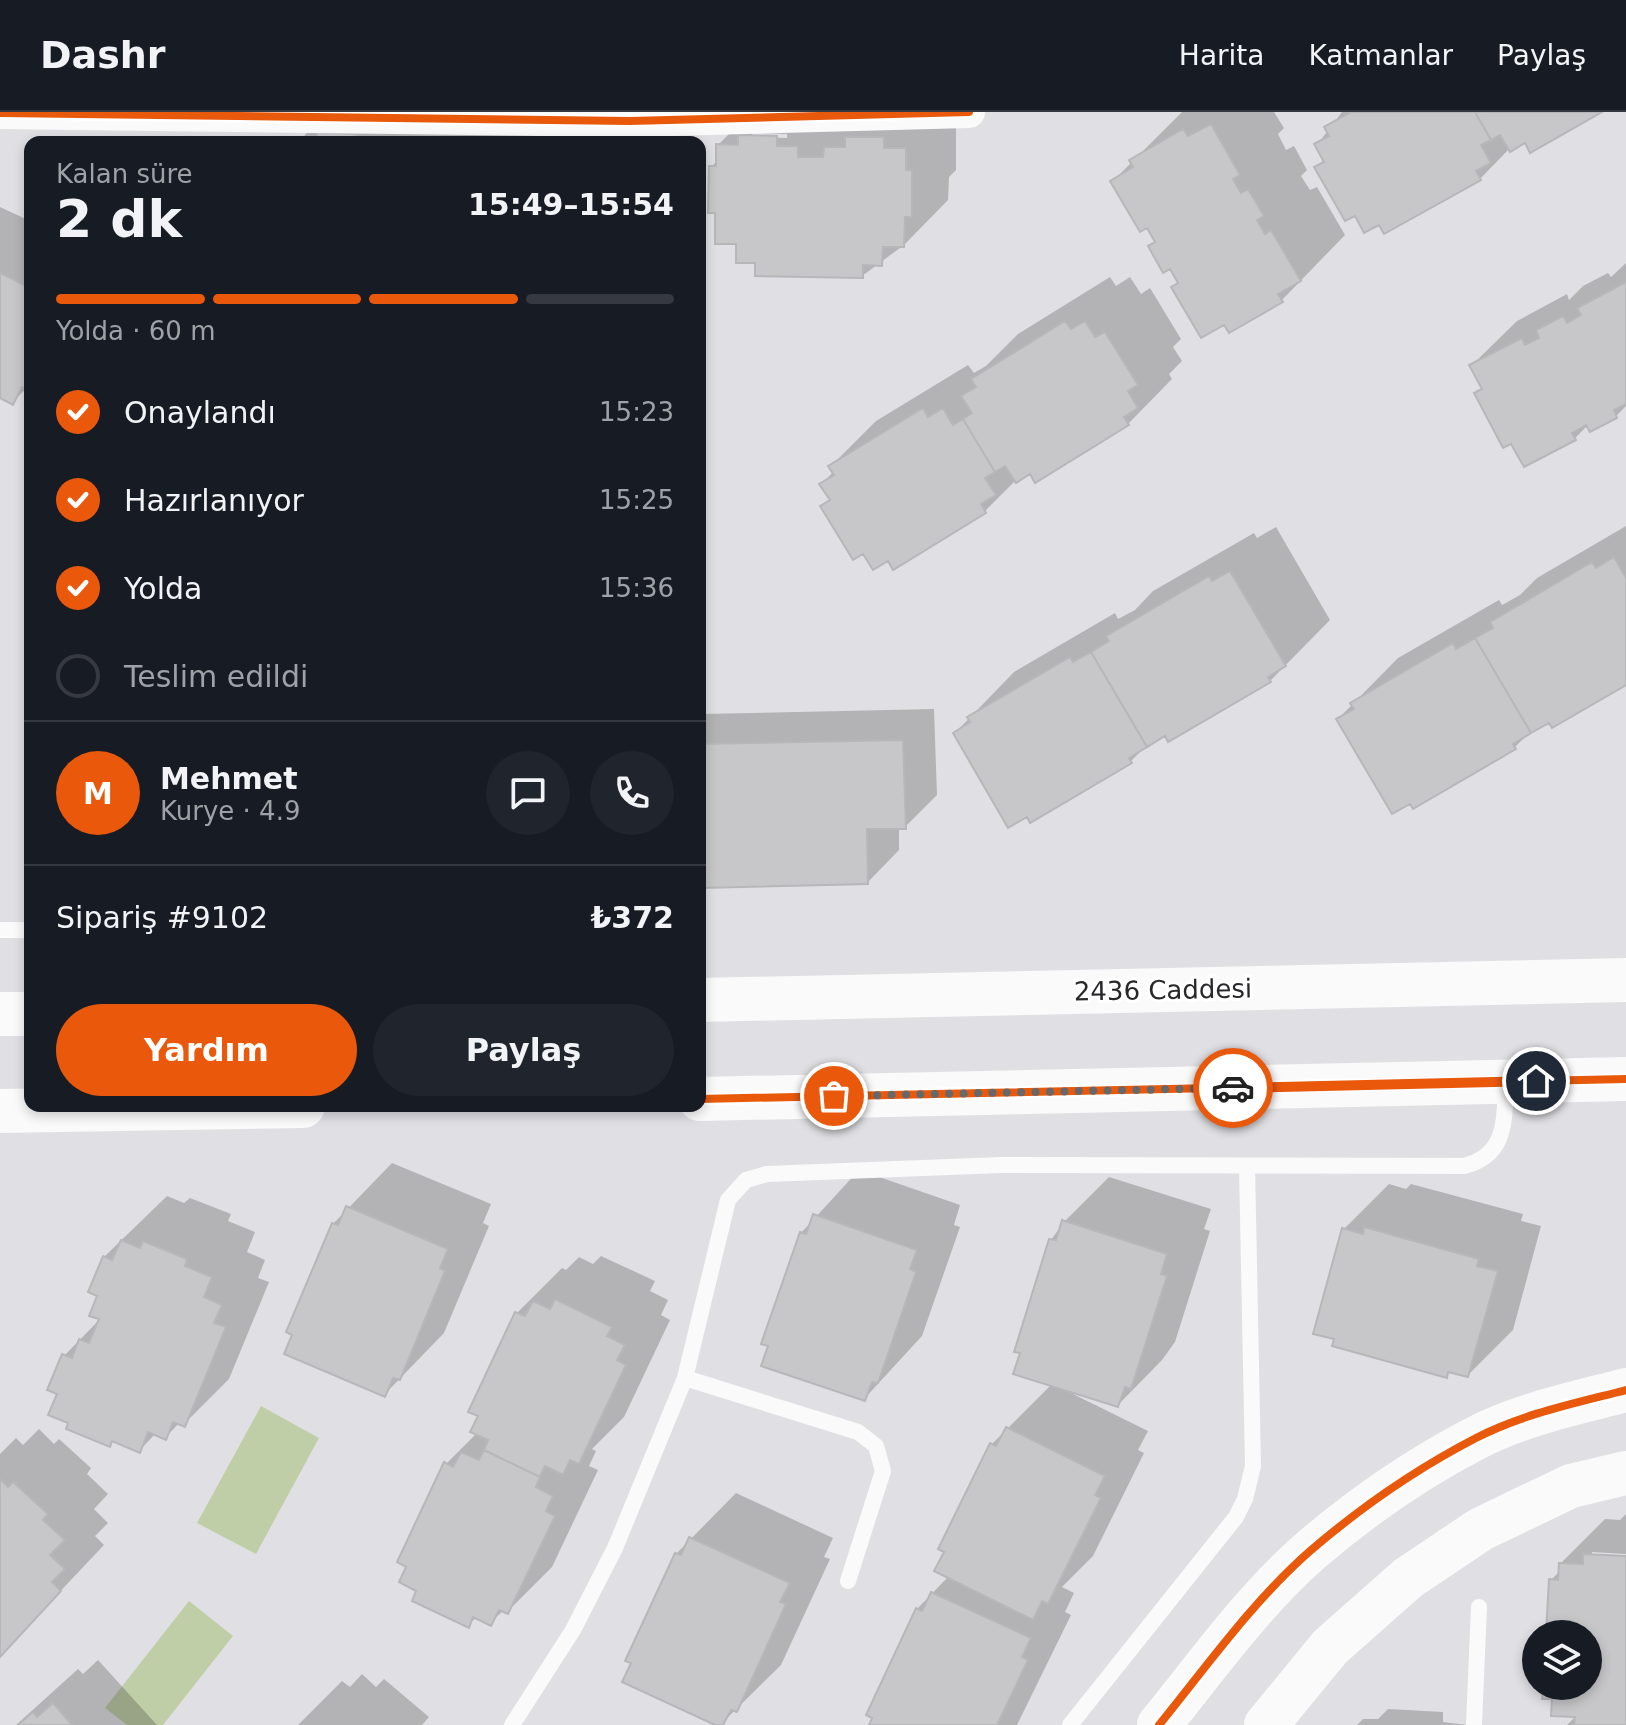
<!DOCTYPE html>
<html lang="tr">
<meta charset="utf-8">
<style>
:root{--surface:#171b24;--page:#20242c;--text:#f1f3f6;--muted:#9ea1a6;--line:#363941;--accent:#ea580c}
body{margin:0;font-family:"DejaVu Sans",sans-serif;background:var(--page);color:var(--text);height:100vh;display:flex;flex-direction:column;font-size:30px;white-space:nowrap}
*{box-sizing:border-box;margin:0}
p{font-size:26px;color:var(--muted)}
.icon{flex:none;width:44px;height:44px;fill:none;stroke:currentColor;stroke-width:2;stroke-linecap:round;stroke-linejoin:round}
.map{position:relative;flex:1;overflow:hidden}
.panel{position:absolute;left:24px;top:24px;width:682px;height:976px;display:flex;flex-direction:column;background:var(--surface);border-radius:16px;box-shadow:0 4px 12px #0003}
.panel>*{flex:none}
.tools{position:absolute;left:1522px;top:1508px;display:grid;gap:16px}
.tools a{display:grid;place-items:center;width:80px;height:80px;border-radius:50%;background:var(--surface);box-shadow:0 4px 12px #0003;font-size:40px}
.pin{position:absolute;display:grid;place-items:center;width:68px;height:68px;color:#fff;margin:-34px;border:4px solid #fff;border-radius:50%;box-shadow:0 2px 8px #0007}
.courier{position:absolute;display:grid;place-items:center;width:80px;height:80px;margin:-40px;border:6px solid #ea580c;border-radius:50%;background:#fff;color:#222;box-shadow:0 2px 10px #0007}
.headline em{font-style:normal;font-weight:600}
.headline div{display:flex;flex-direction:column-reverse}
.headline{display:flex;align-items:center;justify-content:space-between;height:136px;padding:0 32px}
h1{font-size:52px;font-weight:600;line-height:60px}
.bar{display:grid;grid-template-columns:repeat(4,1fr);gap:12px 8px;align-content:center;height:96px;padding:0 32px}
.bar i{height:10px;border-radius:6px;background:var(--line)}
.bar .on{background:var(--accent)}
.bar p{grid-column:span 4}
.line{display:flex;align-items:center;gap:20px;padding:0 32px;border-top:2px solid var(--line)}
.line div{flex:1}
.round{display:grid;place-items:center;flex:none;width:84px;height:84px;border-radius:42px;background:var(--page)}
ol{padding:0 32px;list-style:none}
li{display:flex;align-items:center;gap:24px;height:88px}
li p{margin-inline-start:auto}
li .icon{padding:8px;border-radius:50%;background:var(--accent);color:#fff;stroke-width:4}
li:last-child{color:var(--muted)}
li i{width:44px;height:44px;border:4px solid var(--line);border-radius:50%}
.cta{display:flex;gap:16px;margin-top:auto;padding:16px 32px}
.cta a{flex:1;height:92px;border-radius:48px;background:var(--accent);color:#fff;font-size:32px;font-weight:600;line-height:92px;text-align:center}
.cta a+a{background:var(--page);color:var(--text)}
header{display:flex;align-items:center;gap:48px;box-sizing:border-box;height:112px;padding:0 40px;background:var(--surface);border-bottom:2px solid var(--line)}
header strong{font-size:38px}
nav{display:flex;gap:44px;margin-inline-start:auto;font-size:28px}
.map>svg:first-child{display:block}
.green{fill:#c0cea8}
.shadow{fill:#0003;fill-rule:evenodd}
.building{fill:#c7c7ca;stroke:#b7b7ba;stroke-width:2}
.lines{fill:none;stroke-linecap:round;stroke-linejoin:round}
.lane{stroke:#fafafb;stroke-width:16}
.street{stroke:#fafafb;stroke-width:32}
.secondary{stroke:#fafafb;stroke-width:44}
.cycleway-casing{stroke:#fff;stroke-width:13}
.cycleway{stroke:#e8590c;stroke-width:8}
.done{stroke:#68686b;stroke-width:8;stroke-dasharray:0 14.4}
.route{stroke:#ea580c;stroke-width:10}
.labels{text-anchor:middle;stroke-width:6;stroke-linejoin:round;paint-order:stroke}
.street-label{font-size:26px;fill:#28272a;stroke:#fff}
</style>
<header>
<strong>Dashr</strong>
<nav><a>Harita</a><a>Katmanlar</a><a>Paylaş</a></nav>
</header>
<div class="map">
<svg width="1626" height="1613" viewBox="0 0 1626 1613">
<rect width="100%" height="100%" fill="#e0e0e4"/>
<path class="green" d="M261 1294 319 1326 256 1442 197 1411Z
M189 1489 233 1524 163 1613H127L105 1596Z"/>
<path class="shadow" d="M328 0 535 13V30H298Z
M751 0 956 14V58L949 65 948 88 904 133 862 164 757 150 717 100 711 55 718 48V33ZM752 21 787 22V26L752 25Z
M1182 0H1274L1284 16 1278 22 1286 38 1294 34 1307 58 1301 64 1310 78 1317 75 1345 123 1281 189 1224 210 1174 175 1180 169 1171 154 1151 134 1156 129 1113 69Z
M1342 0H1598L1510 36 1480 67 1355 102 1317 55 1325 47 1317 33Z
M0 95 30 109V277L27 276 12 290 0 284Z
M1626 151V294L1616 304 1588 313 1575 326 1512 329 1476 281 1483 275 1472 253 1517 209 1567 182 1569 188 1583 174 1608 161 1611 165Z
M1110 165 1116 174 1130 165 1141 182 1150 176 1181 227 1173 235 1182 249 1169 262 1172 267 1128 312 1016 368 985 399 894 455 889 446 864 439 823 394 831 386 822 372 834 359 831 354 876 309 968 253 974 261 986 254 1018 222Z
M1626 414V571L1532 618 1514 636 1338 607 1398 546 1499 488 1502 493 1520 483 1537 466Z
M1276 415 1330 508 1270 569 1148 632 1131 649 1030 708 955 621 1014 560 1115 501 1118 507 1135 498 1153 479 1254 421 1257 426Z
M934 597 937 683 905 715H899V738L868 770 700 774V602Z
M392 1051 491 1092 483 1111 489 1114 444 1221 385 1282 295 1222 333 1112Z
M859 1058 960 1093 954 1113 960 1115 922 1224 864 1287 801 1121Z
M1109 1065 1211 1097 1204 1117 1210 1119 1175 1230 1162 1248 1118 1293 1071 1281 1148 1319 1138 1338 1144 1341 1093 1444 1062 1475 1074 1481 1065 1500 1071 1503 1017 1613H871L917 1497 949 1464 992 1332 1052 1272 1051 1128 1064 1110Z
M1389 1072 1406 1077 1411 1072 1523 1102 1521 1109 1541 1114 1513 1218 1468 1263 1451 1258 1446 1263 1336 1226 1344 1117Z
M167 1084 184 1091 190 1086 231 1102 228 1109 255 1120 247 1140 265 1148 258 1166 269 1170 229 1267 184 1312 180 1310 166 1325 156 1321 140 1338 114 1328 109 1333 71 1310 59 1281 64 1244 101 1206 104 1145Z
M601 1144 655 1169 650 1179 668 1188 661 1203 670 1208 624 1305 592 1337 596 1339 589 1354 598 1358 552 1455 507 1500 504 1498 490 1511 477 1505 468 1513 446 1352 477 1321 517 1201 562 1156 566 1158 579 1145 593 1152Z
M39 1317 54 1332 59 1327 91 1356 87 1362 108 1382 94 1397 108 1411 95 1424 104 1433 0 1543V1342L16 1326 23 1333Z
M736 1381 833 1426 824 1445 830 1447 781 1553 720 1613 676 1442Z
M1626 1402V1442L1592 1440V1444L1626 1446V1613H1567L1576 1604 1545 1574H1588V1522H1548L1551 1468 1560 1459V1452L1605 1407 1620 1408Z
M98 1548 157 1613H16L78 1557 83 1562Z
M362 1562 376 1575 384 1567 429 1605 422 1613H298L342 1569 350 1575Z
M1388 1597 1443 1600V1610L1467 1613H1357L1363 1607H1378Z"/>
<path class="building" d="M1351 0H1475L1491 28 1481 33 1491 51 1476 59 1481 68 1384 122 1379 113 1364 121 1355 104 1345 109 1314 55 1324 50 1314 32 1329 24 1324 15Z
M1475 0H1602L1530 41 1525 31 1510 40 1500 23 1491 28Z
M1211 12 1240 63 1233 67 1241 81 1248 77 1264 104 1257 108 1265 122 1271 118 1301 169 1278 182 1283 190 1229 221 1224 213 1201 226 1171 175 1178 171 1170 157 1163 161 1148 134 1155 130 1147 116 1140 120 1110 69 1133 55 1129 48 1183 17 1188 24Z
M317 20 356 22V30H317Z
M424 23 463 25V30H424Z
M738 23 777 24V34H798V45H823L824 35H845V25H884V36H906V58H912V105H905L904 135H883L882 154 863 153V166L755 164V151H736V132H715V101H708L709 54H716V32L738 33Z
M0 161 30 176V279L22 275 13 293 0 286Z
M1626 170V292L1614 298 1617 306 1590 320 1586 313 1572 321 1576 328 1524 355 1511 332 1503 336 1474 281 1482 277 1469 253 1522 226 1525 233 1539 226 1536 218 1563 204 1567 211 1581 203 1577 196Z
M1065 209 1071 217 1085 209 1095 225 1105 220 1138 273 1128 279 1138 296 1124 305 1129 313 1035 371 1030 362 1016 371 1005 354 995 360 963 307 972 301 961 284 976 275 971 267Z
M923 296 928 305 943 296 953 313 963 307 995 360 985 366 996 383 981 392 986 401 893 458 888 449 873 458 863 442 853 448 820 394 830 388 819 372 834 363 828 354Z
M1614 445 1626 466V573L1552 616 1549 611 1531 621 1475 526 1493 516 1490 510 1592 450 1596 456Z
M1230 459 1286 554 1268 565 1271 570 1168 630 1165 624 1147 635 1091 540 1109 529 1106 524 1209 464 1212 469Z
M1475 526 1531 621 1513 632 1516 637 1413 697 1410 692 1392 702 1336 607 1354 597 1350 591 1453 531 1456 537Z
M1091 540 1147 635 1129 646 1132 651 1030 711 1027 705 1008 716 953 621 970 610 967 605 1070 545 1073 550Z
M903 628 906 717H867L868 772 700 776V632Z
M346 1094 448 1137 440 1156 445 1159 400 1268 393 1266 385 1285 284 1242 292 1223 286 1220 332 1111 338 1113Z
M813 1102 917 1138 910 1157 916 1160 878 1271 872 1270 865 1289 761 1254 768 1234 761 1232 800 1120 806 1122Z
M1062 1108 1167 1142 1161 1162 1167 1164 1131 1277 1125 1275 1118 1295 1013 1262 1020 1241 1014 1240 1049 1127 1056 1128Z
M1364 1115 1479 1147 1477 1154 1498 1159 1468 1265 1448 1260 1447 1266 1332 1234 1334 1227 1313 1222 1342 1116 1363 1122Z
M121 1128 140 1136 143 1129 187 1147 185 1154 212 1165 204 1185 222 1193 214 1211 226 1215 185 1315 173 1310 166 1328 148 1320 140 1341 112 1329 110 1335 66 1317 68 1311 48 1303 57 1282 47 1278 62 1242 72 1246 79 1227 89 1231 99 1207 89 1204 97 1184 88 1180 103 1144 112 1148Z
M555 1187 612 1215 607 1224 625 1233 617 1248 626 1253 579 1352 570 1348 563 1363 545 1354 540 1365 484 1338 488 1328 470 1320 478 1304 468 1300 515 1200 525 1204 533 1189 550 1197Z
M1006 1315 1105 1364 1095 1383 1101 1386 1048 1492 1042 1489 1033 1508 934 1459 944 1440 938 1437 990 1331 996 1334Z
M484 1338 540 1365 536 1375 553 1384 546 1399 555 1404 508 1502 499 1498 491 1514 473 1505 469 1516 412 1489 416 1479 399 1470 406 1455 397 1450 444 1350 453 1355 461 1340 479 1348Z
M0 1367 8 1375 13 1370 48 1402 43 1408 65 1428 50 1443 65 1457 52 1470 61 1479 0 1545Z
M689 1425 790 1471 780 1490 786 1492 737 1600 731 1598 723 1613H715L622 1570 631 1551 625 1549 675 1441 681 1443Z
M1583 1442 1626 1444V1613H1574L1575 1605 1551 1604 1552 1587H1542L1543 1574H1588V1522H1546L1549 1467 1558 1468 1559 1451 1583 1452Z
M931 1480 1031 1526 1022 1545 1028 1548 997 1613H869L872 1606 866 1603 916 1496 922 1499Z
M53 1591 72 1613H18L33 1600 37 1605Z"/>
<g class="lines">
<path class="lane" d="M0 818H30
M685 1266 858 1320 876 1334 883 1359 848 1469
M512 1613 573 1518 615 1436 685 1266 728 1088 746 1068 767 1062 1001 1053 1464 1054C1507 1043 1504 1009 1506 972
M1070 1613 1236 1405 1245 1387 1253 1354 1247 1054
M1474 1613 1479 1495"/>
<path class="street" d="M0 1 630 9 969 0"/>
<path class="secondary" d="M700 888 1626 868
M0 902H30
M700 987 1626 967
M0 999 303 994
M1159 1613C1207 1554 1253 1489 1310 1439 1360 1396 1418 1356 1476 1326 1522 1302 1576 1291 1626 1278
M1266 1613 1330 1535 1408 1466 1481 1417 1571 1374 1626 1361"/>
<g class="cycleway-casing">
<path id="cycleway" d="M0 1 630 9 969 0
M700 987 1626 967
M1159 1613C1207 1554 1253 1489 1310 1439 1360 1396 1418 1356 1476 1326 1522 1302 1576 1291 1626 1278"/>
</g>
<use href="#cycleway" class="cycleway"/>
</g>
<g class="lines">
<path class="done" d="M834 984 1233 976"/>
<path class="route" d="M1233 976 1536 969"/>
</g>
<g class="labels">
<g class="street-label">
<text transform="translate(1163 878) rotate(-1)" y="9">2436 Caddesi</text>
</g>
</g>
</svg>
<div class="tools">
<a><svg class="icon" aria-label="layers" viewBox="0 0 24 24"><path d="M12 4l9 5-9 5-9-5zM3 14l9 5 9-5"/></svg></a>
</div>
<div class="pin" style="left:834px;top:984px;background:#ea580c"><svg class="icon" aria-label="bag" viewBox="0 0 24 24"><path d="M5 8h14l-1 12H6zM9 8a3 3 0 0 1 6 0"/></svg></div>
<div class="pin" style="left:1536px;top:969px;background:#1f2937"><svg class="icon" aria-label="home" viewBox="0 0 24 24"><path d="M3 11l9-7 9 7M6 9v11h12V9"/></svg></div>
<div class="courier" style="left:1233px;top:976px"><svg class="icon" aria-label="car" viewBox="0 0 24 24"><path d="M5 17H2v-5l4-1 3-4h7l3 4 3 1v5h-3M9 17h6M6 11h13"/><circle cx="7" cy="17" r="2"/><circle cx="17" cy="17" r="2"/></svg></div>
<section class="panel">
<div class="headline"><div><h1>2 dk</h1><p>Kalan süre</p></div><em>15:49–15:54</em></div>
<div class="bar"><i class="on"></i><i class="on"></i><i class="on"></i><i></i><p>Yolda · 60 m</p></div>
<ol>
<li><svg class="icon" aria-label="check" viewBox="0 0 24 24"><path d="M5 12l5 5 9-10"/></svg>Onaylandı<p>15:23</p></li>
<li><svg class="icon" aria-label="check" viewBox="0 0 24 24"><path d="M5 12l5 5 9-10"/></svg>Hazırlanıyor<p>15:25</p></li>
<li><svg class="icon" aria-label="check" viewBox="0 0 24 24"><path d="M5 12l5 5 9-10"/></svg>Yolda<p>15:36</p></li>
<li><i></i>Teslim edildi</li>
</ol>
<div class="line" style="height:144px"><b class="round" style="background:var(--accent);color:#fff">M</b><div><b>Mehmet</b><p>Kurye · 4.9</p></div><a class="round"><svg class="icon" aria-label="chat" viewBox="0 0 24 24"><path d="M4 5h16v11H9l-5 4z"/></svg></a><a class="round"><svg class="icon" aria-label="phone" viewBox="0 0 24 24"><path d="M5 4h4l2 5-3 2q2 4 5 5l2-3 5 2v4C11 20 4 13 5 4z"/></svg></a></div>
<div class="line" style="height:104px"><div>Sipariş #9102</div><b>₺372</b></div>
<div class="cta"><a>Yardım</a><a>Paylaş</a></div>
</section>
</div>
